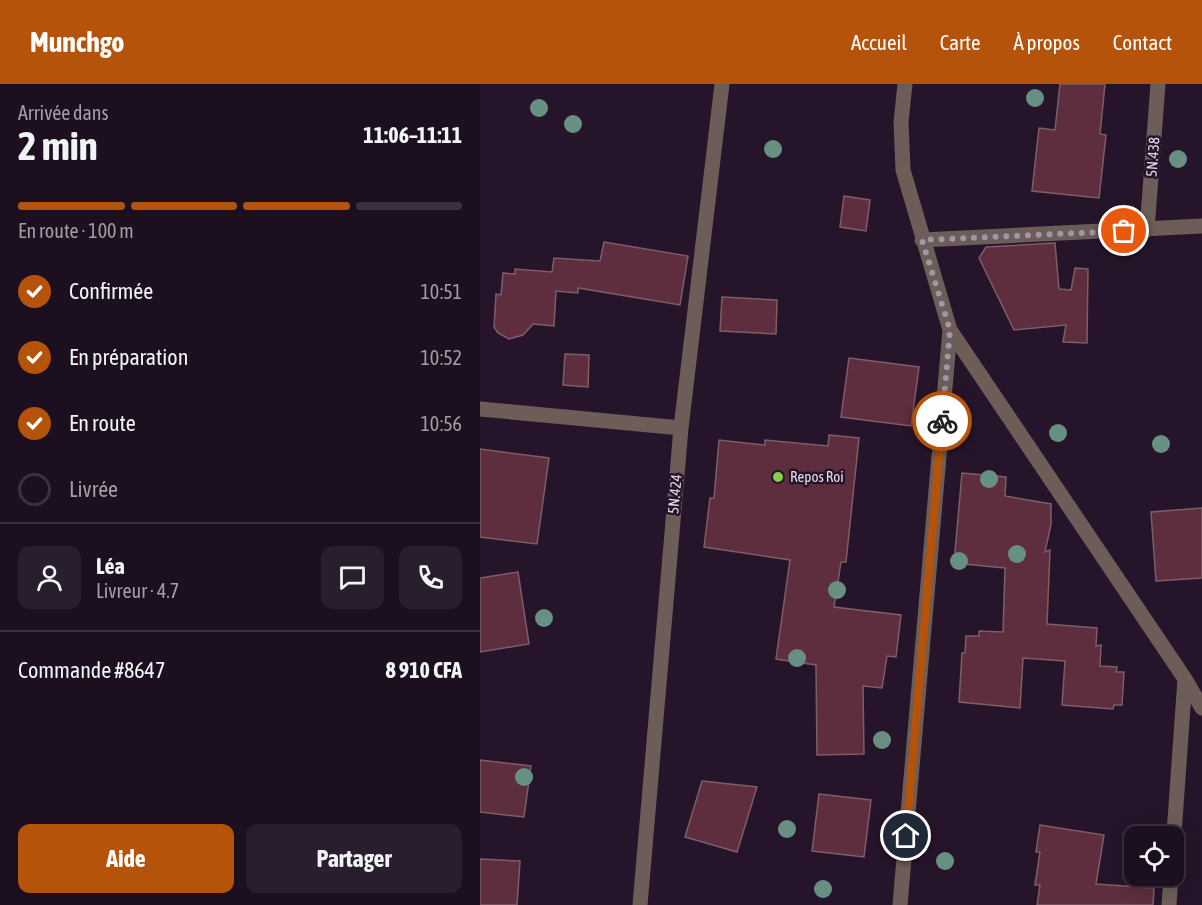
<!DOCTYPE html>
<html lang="fr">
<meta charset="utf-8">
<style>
:root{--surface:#1c1020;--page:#291e2d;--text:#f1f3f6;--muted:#a09da5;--line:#3a303e;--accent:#b45309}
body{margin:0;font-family:"Asap Condensed",sans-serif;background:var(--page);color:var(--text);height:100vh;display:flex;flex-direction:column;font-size:22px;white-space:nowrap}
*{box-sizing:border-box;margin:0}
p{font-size:20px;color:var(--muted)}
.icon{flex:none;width:33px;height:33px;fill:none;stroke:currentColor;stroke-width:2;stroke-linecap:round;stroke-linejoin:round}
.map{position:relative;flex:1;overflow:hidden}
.side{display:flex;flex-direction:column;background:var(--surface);width:480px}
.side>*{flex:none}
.tools{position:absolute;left:644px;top:742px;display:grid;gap:12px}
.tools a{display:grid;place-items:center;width:60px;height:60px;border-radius:12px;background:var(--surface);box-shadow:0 3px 15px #0003,0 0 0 2px var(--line);font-size:30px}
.pin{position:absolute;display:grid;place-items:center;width:51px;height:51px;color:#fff;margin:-26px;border:3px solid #fff;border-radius:50%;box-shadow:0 2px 6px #0007}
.courier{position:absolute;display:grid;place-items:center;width:60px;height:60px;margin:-30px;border:4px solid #b45309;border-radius:50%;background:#fff;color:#222;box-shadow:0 2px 8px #0007}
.overview em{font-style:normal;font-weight:700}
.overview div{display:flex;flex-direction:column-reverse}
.overview{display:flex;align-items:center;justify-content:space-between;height:102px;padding:0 18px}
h1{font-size:39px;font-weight:700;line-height:45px}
.bar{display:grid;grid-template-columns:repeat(4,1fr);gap:9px 6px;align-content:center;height:72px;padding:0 18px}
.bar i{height:8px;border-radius:4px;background:var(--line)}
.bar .selected{background:var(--accent)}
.bar p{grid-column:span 4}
.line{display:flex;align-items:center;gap:15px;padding:0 18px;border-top:2px solid var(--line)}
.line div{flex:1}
.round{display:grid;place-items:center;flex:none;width:63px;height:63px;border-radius:12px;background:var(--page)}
ol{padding:0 18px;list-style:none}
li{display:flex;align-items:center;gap:18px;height:66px}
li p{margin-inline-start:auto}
li .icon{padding:6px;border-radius:50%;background:var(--accent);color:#fff;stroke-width:4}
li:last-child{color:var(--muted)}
li i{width:33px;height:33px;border:3px solid var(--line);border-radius:50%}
.primary-button{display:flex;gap:12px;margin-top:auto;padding:12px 18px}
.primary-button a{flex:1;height:69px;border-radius:12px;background:var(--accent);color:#fff;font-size:24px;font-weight:700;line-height:69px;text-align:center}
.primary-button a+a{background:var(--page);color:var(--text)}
header{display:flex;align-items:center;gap:36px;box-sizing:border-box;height:84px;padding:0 30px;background:var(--accent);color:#fff}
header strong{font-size:28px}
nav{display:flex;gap:33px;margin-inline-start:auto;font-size:21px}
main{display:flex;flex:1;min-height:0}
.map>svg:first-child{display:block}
.building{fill:#5e2e3f;stroke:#7e5d68;stroke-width:1.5}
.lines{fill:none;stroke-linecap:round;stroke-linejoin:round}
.minor{stroke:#6c5d59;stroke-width:15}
.tree{fill:#679082}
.done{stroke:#a295a6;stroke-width:6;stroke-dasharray:0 10.8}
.route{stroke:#b45309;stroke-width:8}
.poi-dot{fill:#89ce48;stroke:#26152a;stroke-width:2}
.labels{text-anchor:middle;stroke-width:5;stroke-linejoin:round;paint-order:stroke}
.street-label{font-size:15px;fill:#e5dae8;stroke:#26152a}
.poi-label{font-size:15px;fill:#e5dae8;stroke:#26152a;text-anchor:start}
</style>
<header>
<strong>Munchgo</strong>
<nav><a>Accueil</a><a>Carte</a><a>À propos</a><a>Contact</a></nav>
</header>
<main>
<section class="side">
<div class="overview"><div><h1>2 min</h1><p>Arrivée dans</p></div><em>11:06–11:11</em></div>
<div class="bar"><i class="selected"></i><i class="selected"></i><i class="selected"></i><i></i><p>En route · 100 m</p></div>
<ol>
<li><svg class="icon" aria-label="check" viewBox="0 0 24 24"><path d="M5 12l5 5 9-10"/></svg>Confirmée<p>10:51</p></li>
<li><svg class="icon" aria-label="check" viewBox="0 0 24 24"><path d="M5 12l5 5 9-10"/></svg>En préparation<p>10:52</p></li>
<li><svg class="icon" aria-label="check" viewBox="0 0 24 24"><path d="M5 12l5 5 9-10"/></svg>En route<p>10:56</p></li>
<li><i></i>Livrée</li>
</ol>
<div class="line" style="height:108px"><a class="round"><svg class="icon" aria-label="person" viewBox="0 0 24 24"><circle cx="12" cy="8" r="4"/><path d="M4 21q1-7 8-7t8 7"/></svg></a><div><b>Léa</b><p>Livreur · 4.7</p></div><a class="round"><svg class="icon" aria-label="chat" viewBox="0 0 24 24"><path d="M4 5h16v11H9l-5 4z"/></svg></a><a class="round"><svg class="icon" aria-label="phone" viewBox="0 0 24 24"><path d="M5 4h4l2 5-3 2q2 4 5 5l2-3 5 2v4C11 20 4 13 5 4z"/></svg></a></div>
<div class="line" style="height:78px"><div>Commande #8647</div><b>8 910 CFA</b></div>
<div class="primary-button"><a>Aide</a><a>Partager</a></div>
</section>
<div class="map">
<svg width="722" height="821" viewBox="0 0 722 821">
<rect width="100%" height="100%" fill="#26152a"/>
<path class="building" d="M580 0H625L620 50 626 51 619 114 552 107 559 44 575 46Z
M364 112 390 116 386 147 360 143Z
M124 158 208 172 200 221 98 204V209L76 207 74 242 53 240 43 251 29 255 18 249 14 243 16 210 21 211 23 189 35 190V185L72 188 74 174 120 177Z
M575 159 579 205 591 206 595 184 608 185 607 259 583 258 586 241 534 246 499 174 506 163Z
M242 213 297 216 296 250 240 247Z
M85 270 109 271 108 303 83 301Z
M369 274 439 283 431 342 361 333Z
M349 351 379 354 366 478H361L354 523 421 531 416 573 407 572 402 604 383 602 384 670 337 671 336 581 296 575 310 476 224 463 230 414H234L239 356 285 361V356L348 362Z
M0 365 69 374 57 460 0 453Z
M482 389 526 393 525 412 571 420V440L565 468 570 466 567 540 617 544 616 562 621 561 620 582 637 583 636 588H644L642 621H634L633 625 582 621 585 577 543 574 540 624 479 618 482 569H485L486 552H499V547L523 548 525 484 474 479Z
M722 424V494L676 497 671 428Z
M38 488 49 560 0 568V494Z
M0 676 51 682 44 733 0 728Z
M222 697 277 703 257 768 205 753Z
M339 710 391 716 384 773 332 767Z
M560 741 624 751 616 800 674 804 673 821H557L560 801H555L560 768H556Z
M0 775 40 777 37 821H0Z"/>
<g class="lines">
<path class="minor" d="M425 0 421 38 423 86 470 246 705 595 722 624
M667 146 678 0
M442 156 722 142
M0 325 201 344
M693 764 705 595
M160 821 201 344 242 0
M420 821 470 246
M689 821 691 792"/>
</g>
<g class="tree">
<circle cx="555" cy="14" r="9"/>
<circle cx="59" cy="24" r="9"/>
<circle cx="93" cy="40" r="9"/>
<circle cx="293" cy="65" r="9"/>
<circle cx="698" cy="75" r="9"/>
<circle cx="578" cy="349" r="9"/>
<circle cx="681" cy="360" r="9"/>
<circle cx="509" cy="395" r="9"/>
<circle cx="537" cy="470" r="9"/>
<circle cx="479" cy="477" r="9"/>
<circle cx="357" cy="506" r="9"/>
<circle cx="64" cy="534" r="9"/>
<circle cx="317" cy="574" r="9"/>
<circle cx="402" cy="656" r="9"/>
<circle cx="44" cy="693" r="9"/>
<circle cx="307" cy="745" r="9"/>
<circle cx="465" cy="777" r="9"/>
<circle cx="343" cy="805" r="9"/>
</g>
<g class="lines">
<path class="done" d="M462 337 470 246 442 156 644 147"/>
<path class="route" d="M426 752 462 337"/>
</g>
<circle class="poi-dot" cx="298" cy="393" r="6"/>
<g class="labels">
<g class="street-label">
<text transform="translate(673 73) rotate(-86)" y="5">5N.438</text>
<text transform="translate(195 410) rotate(-85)" y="5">5N.424</text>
</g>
<g class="poi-label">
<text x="310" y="398">Repos Roi</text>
</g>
</g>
</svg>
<div class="tools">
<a><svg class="icon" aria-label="locate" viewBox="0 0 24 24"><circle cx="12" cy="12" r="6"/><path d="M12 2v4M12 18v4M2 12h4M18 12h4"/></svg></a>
</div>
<div class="pin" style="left:644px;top:147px;background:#ea580c"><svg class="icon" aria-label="bag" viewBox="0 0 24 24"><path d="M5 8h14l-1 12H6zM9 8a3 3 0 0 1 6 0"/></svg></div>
<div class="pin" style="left:426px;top:752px;background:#1f2937"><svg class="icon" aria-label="home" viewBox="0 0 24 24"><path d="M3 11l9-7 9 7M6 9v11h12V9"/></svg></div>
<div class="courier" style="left:462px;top:337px"><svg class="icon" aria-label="bike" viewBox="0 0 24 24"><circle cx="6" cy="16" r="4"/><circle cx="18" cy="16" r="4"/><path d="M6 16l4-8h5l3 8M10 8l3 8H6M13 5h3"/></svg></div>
</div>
</main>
